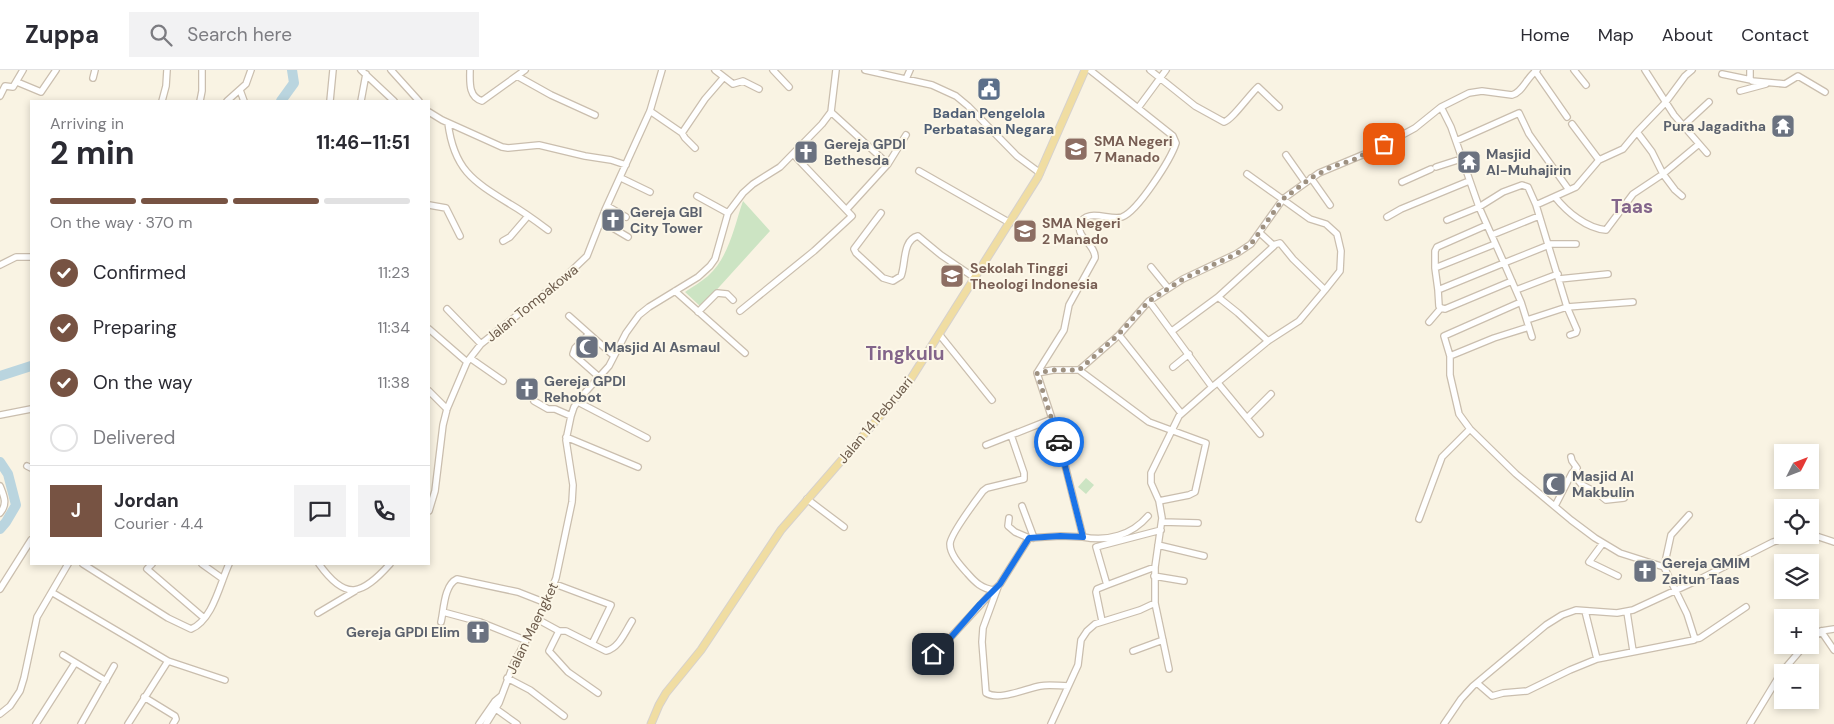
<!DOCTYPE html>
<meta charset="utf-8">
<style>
:root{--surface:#fff;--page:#f2f2f3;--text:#2b2b33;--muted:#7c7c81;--line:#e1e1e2;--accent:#775343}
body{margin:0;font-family:"DM Sans",sans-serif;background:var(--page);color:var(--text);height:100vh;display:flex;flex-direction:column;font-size:19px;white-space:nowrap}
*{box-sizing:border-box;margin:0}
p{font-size:16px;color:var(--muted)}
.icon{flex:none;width:28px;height:28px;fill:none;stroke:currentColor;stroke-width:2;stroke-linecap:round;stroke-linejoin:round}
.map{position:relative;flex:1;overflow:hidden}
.sheet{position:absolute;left:30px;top:30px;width:400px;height:465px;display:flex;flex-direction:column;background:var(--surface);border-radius:0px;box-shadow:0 2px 8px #0003}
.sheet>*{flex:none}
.needle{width:32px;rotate:48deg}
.tools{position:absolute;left:1774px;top:374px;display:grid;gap:10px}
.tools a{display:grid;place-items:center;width:45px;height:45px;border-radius:0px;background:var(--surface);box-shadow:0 2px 8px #0003;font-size:25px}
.pin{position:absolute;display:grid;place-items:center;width:42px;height:42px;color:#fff;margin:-21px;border-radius:10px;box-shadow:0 2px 8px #0006}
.courier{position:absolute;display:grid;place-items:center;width:50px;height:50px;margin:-25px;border:4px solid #1a73e8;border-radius:50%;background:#fff;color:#222;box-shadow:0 1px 6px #0007}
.overview em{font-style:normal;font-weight:700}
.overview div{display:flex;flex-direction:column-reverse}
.overview{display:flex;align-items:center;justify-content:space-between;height:85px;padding:0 20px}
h1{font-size:32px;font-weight:700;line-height:38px}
.bar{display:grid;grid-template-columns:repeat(4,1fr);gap:8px 5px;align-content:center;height:60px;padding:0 20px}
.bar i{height:6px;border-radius:4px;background:var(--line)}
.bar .active{background:var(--accent)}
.bar p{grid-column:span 4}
.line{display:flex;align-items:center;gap:12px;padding:0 20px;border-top:1px solid var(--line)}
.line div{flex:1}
.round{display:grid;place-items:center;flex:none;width:52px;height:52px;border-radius:0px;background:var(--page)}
ol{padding:0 20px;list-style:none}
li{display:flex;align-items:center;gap:15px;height:55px}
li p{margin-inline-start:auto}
li .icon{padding:5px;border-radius:50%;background:var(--accent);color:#fff;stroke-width:4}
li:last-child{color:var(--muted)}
li i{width:28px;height:28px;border:2px solid var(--line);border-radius:50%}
header{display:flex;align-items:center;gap:30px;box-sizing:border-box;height:70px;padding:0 25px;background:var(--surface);border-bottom:1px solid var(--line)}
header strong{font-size:24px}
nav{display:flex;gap:28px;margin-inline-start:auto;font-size:18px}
.search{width:350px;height:45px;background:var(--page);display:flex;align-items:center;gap:12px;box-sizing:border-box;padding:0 18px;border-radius:0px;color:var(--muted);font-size:19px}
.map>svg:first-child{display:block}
.green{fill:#cce4c3}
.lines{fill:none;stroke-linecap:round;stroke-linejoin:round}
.river{stroke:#bad5df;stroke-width:10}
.minor-casing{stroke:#cabeae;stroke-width:8}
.major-casing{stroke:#d6d1cd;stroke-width:9}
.minor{stroke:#fff;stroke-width:5.5}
.major{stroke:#f0dda2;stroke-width:7}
.done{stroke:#9e9181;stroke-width:5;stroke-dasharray:0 9}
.route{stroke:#1a73e8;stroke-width:6}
.labels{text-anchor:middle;stroke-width:4;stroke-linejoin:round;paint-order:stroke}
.service-label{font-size:14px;font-weight:bold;fill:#4e5e75;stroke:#fcf7e8}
.worship-label{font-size:14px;font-weight:bold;fill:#5b616d;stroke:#fcf7e8;text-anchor:start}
.education-label{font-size:14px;font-weight:bold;fill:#785e54;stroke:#fcf7e8;text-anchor:start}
.street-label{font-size:14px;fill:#6d5c4c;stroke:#fcf7e8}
.district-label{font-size:19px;font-weight:bold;fill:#82648a;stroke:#fcf7e8}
</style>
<header>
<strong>Zuppa</strong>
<div class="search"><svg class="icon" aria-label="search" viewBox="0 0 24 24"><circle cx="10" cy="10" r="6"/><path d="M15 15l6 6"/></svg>Search here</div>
<nav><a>Home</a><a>Map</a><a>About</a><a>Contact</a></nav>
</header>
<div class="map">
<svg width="1834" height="654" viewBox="0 0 1834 654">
<rect width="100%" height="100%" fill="#f9f3e3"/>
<path class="green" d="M743 131 770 161 701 237 685 222C692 217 701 212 708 206 729 187 734 157 743 131Z
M1086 408 1094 415 1086 424 1078 417Z"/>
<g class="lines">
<path class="river" d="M281 31 294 13 292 0
M0 306 31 296
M0 392 8 404 16 435 6 452 0 459"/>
<g class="minor-casing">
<path id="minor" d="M361 0 394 31
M391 0 419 31
M470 0C470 11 468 27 482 31L525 0
M715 0 733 14 743 11 759 19
M773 0 789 17
M865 0 932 15 956 26 968 36 1017 86 1040 103
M1150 0 1195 36 1224 52C1232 50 1250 24 1258 17L1279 37
M1574 0 1586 15
M1645 0 1674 45 1707 83
M1750 0V9L1752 11 1785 14 1798 6 1825 22
M1535 1 1567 47
M1722 4 1751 10
M517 6 551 25 595 45
M93 8 95 0
M906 9 910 0
M17 12 41 22 56 0
M240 20 244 31
M1740 21 1766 14
M0 26 5 16 13 17 23 0
M162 31 166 16 167 0
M200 31 202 21V0
M227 31 246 14 251 0
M330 31 333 0
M361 31 366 4
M1138 38 1166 0
M650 41 682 63
M429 42 442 50 502 77 508 78 539 75 585 86 611 90 626 95
M831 42 888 94 847 139
M448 53C454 100 473 111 510 134 524 142 536 151 548 160
M1572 54 1599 90
M1683 56 1709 32
M1456 71 1519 43 1529 64 1569 120
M695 78 685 68 682 63 705 29 724 7
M1286 85 1305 112
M888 94 906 65
M1436 97 1461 89
M919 101 1010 153
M1247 104 1310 149 1326 154 1337 164 1341 181 1340 201 1325 220
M621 108 650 122
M1311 108 1330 135
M1402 112 1431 99
M697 126 728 143
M1682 126 1675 120 1663 104 1699 74
M1555 127C1567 142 1586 158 1606 160L1633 124 1663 104 1652 82 1637 62
M429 135 446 138 460 166
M607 136 626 147
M881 143 854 179 856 183 883 208 893 211 901 206C906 194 902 170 918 166L941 185 975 208
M1387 147 1401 139 1469 111
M1447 150 1479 137 1503 122 1522 115 1528 117 1536 135
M601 151 628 167
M1487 155 1437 177 1435 181V198L1495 174
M1492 165 1539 146
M503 171 510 167 528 146
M1548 174H1576
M1549 175 1504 193 1521 232 1444 266 1450 286V305L1459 344 1470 359 1516 404 1571 450 1595 468 1620 483 1664 497 1687 544 1694 566V570L1597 589
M0 195 16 187H31
M1151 197 1168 218
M1435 198 1438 220 1504 193 1479 137 1451 57 1441 37
M1559 209 1608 204
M1438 220 1439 236 1441 238 1445 239 1512 211
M1516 220 1558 204
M675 221 745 283
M1218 227 1238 243 1268 271
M1149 231 1183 209 1236 184 1251 174 1283 129 1319 103 1367 83 1404 64 1415 58 1441 37 1469 23 1482 21 1512 25C1523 22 1526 8 1537 0
M1521 232 1532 267
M447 239 481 274
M740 241 814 181 852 146 793 84
M698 242 717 223 727 224 733 230
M569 246 614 286
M1527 250 1567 237 1536 135 1576 117 1599 90 1623 79 1637 62 1665 33 1685 6 1692 0
M1429 252 1441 238
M429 259 467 292
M1172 261 1218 227 1274 176
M589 264 575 278 573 284 599 307
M939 264 992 330
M1119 265 1181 343
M1570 265 1576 263 1577 260 1567 237 1633 232
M1450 286 1494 268 1529 257
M470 288 503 311
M1173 297 1189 284
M1079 300 1149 352 1206 373 1195 422 1189 425 1159 431
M1037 303 1053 300H1079L1119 265 1149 231 1212 317 1179 346 1151 403V413L1159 431 1162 448 1155 497V533L1140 540 1095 554 1087 561 1081 570 1078 595 1051 654
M1218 313 1260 364
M1212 317 1268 271 1299 251 1325 220 1293 189 1280 173 1273 175 1260 163
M429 321 447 339
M534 331 548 339H555L571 346
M578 332 647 368
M0 345 31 339
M1247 348 1271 324
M1011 365 1024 403V409L987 418 983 421C977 429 950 465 950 474 950 485 961 496 968 504 975 512 982 519 994 520L1000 514 1029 468
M566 367 638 397
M986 375 1052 349
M27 396 31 398
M1575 399 1578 403 1577 409 1582 415 1596 422 1606 430 1624 428
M0 416C4 426 8 434 0 443
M807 429 844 457
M1022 436 1034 468
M1555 436 1572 403 1577 398 1572 391 1571 387
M429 441 435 421 443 355 447 339 467 292 481 274 564 208 587 186 605 140 650 41 662 0
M1009 448 1008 456 1015 462 1029 468 1061 466 1083 467 1058 367 1037 303 1064 260 1069 235 1095 188C1096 175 1076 167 1080 155 1085 137 1110 151 1122 147 1138 141 1171 89 1176 73L1173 66 1090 0
M1419 449 1442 387 1470 359
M1162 452 1198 453
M1810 464 1834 472
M1083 467C1107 472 1132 465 1148 446
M1603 473 1589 492 1618 506
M1158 475 1204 486
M83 494 168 548 191 559C213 550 220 513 229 494
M152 494 147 499 204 548
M202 494 223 509
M319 494C346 532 362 525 390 494
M1155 497 1107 515 1096 477 1161 460
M1664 497 1671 465 1689 445
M1154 506 1184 511
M555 514 611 535 592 574
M998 517 983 558 982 572 986 623C999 631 1025 619 1040 616 1049 614 1059 616 1068 616
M0 519 31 470
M53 523 168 591 225 610
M1155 533 1169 599
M443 542 480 552 525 570
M1627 542 1633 581
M318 543 355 521
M537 549 559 561H566L606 581C619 578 625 562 632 551
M1102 551 1096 522 1097 519 1107 515
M441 552C444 539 444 515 457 509L518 522 546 533
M559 561 549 581 568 602 598 623
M1821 561 1834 580
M1695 569 1700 568 1746 537
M1810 571 1821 561 1834 559
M1133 581 1163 570
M933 584 938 581 994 520
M63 585 106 611
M507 608 530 620 564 646
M1477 613 1492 626 1503 623 1527 621 1570 600 1597 589 1585 541
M144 627 175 646 176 649 173 654
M496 639 517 654
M0 644 10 636 20 621 24 608 37 547 68 494
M36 654 75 593
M81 654 114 596
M128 654 168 591
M479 654 495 631 501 626
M486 654 499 633 514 593 546 533 556 508 572 432 573 415 566 370 571 346 574 337 581 327 609 296 626 263 639 245 649 237 698 207 710 196 715 189 728 143 743 123 753 114 780 97 822 54 831 42 836 0
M1444 654 1461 629 1473 616 1546 555 1562 545 1576 540 1617 543 1633 540 1700 509 1773 472 1794 465
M1750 654 1781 603 1805 575"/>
</g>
<g class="major-casing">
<path id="major" d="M651 654 659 635 666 623 701 580 781 460 907 315 1038 107 1085 0"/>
</g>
<use href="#minor" class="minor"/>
<use href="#major" class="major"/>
</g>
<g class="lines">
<path class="done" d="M1059 372 1037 303 1053 300H1079L1118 265 1149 231 1183 209 1236 184 1251 174 1283 129 1311 108 1331 97 1353 90 1384 74"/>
<path class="route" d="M933 584 938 582 980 534 1000 514 1029 468 1060 466 1083 467 1059 372"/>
</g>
<defs>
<g id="civic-square" transform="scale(1.25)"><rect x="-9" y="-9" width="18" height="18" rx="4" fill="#5c6f8a" stroke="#fcf7e8"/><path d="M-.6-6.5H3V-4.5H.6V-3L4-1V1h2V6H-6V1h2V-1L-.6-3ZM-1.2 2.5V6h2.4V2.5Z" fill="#fff"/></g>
<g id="temple-square" transform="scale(1.25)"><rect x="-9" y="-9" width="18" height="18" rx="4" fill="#6b7280" stroke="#fcf7e8"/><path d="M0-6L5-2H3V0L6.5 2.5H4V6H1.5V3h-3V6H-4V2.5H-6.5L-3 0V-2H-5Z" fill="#fff"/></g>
<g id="school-square" transform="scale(1.25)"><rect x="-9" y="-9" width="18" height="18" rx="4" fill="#8d6e63" stroke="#fcf7e8"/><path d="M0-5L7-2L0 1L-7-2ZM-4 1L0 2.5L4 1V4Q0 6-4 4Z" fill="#fff"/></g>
<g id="church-square" transform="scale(1.25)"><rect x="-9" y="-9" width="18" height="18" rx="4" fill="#6b7280" stroke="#fcf7e8"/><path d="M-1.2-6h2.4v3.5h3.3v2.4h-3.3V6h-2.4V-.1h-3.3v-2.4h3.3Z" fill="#fff"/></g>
<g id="university-square" transform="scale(1.25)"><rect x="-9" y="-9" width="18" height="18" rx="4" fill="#8d6e63" stroke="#fcf7e8"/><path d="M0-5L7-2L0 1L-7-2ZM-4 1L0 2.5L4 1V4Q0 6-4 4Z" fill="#fff"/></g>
<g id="mosque-square" transform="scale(1.25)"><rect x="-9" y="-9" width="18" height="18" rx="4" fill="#6b7280" stroke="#fcf7e8"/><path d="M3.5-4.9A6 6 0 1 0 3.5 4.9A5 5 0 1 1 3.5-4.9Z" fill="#fff"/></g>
</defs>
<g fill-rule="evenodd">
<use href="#civic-square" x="989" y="19"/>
<use href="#temple-square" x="1783" y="56"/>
<use href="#school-square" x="1076" y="79"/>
<use href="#church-square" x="806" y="82"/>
<use href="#temple-square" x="1469" y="92"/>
<use href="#church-square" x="613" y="150"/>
<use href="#school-square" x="1025" y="161"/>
<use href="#university-square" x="952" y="206"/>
<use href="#mosque-square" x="587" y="277"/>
<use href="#church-square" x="527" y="319"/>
<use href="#mosque-square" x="1554" y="414"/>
<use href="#church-square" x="1645" y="501"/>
<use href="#church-square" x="478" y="562"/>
</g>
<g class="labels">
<g class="service-label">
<text x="989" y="48">Badan Pengelola<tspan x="989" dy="16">Perbatasan Negara</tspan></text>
</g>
<g class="worship-label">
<text x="1766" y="61" text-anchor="end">Pura Jagaditha</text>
<text x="824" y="79">Gereja GPDI<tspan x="824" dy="16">Bethesda</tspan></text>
<text x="1486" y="89">Masjid<tspan x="1486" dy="16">Al-Muhajirin</tspan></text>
<text x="630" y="147">Gereja GBI<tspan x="630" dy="16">City Tower</tspan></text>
<text x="604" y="282">Masjid Al Asmaul</text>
<text x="544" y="316">Gereja GPDI<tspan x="544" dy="16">Rehobot</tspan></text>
<text x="1572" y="411">Masjid Al<tspan x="1572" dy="16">Makbulin</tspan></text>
<text x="1662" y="498">Gereja GMIM<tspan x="1662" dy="16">Zaitun Taas</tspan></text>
<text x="460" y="567" text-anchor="end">Gereja GPDI Elim</text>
</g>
<g class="education-label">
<text x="1094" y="76">SMA Negeri<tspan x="1094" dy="16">7 Manado</tspan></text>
<text x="1042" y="158">SMA Negeri<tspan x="1042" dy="16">2 Manado</tspan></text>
<text x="970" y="203">Sekolah Tinggi<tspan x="970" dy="16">Theologi Indonesia</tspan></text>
</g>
<g class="street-label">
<text transform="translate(532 233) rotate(-39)" y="5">Jalan Tompakowa</text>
<text transform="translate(875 350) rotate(-50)" y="5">Jalan 14 Pebruari</text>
<text transform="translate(532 558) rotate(-64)" y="5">Jalan Maengket</text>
</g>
<g class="district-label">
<text x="1632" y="143">Taas</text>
<text x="905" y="290">Tingkulu</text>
</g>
</g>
</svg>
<div class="tools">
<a><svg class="needle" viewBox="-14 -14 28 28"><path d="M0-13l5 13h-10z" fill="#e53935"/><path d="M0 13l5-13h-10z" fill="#7c7c81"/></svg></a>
<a><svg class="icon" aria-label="locate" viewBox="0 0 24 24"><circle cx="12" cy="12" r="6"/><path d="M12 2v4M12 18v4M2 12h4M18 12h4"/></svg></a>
<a><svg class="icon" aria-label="layers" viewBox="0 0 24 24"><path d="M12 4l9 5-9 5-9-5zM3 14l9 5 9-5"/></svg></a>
<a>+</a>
<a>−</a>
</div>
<div class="pin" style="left:1384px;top:74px;background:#ea580c"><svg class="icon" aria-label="bag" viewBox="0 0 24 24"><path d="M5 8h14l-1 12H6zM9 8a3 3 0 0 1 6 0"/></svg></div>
<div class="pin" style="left:933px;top:584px;background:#1f2937"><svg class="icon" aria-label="home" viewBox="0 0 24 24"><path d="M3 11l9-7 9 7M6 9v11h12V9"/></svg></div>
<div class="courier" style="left:1059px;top:372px"><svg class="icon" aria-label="car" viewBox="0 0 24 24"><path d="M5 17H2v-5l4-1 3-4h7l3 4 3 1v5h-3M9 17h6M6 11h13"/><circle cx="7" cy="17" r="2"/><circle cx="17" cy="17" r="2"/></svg></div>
<section class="sheet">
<div class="overview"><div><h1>2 min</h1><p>Arriving in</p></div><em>11:46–11:51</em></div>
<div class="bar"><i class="active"></i><i class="active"></i><i class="active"></i><i></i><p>On the way · 370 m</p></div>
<ol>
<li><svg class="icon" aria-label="check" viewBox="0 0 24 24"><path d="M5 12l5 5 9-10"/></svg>Confirmed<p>11:23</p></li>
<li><svg class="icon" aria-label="check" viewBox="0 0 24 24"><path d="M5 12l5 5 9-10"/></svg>Preparing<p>11:34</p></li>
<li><svg class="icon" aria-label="check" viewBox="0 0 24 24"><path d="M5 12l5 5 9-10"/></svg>On the way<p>11:38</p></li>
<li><i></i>Delivered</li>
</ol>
<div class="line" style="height:90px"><b class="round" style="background:var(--accent);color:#fff">J</b><div><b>Jordan</b><p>Courier · 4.4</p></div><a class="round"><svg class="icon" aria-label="chat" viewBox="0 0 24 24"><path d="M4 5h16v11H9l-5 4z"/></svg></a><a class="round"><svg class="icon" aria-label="phone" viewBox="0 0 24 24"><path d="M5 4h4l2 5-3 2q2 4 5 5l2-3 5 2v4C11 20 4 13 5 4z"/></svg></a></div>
</section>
</div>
